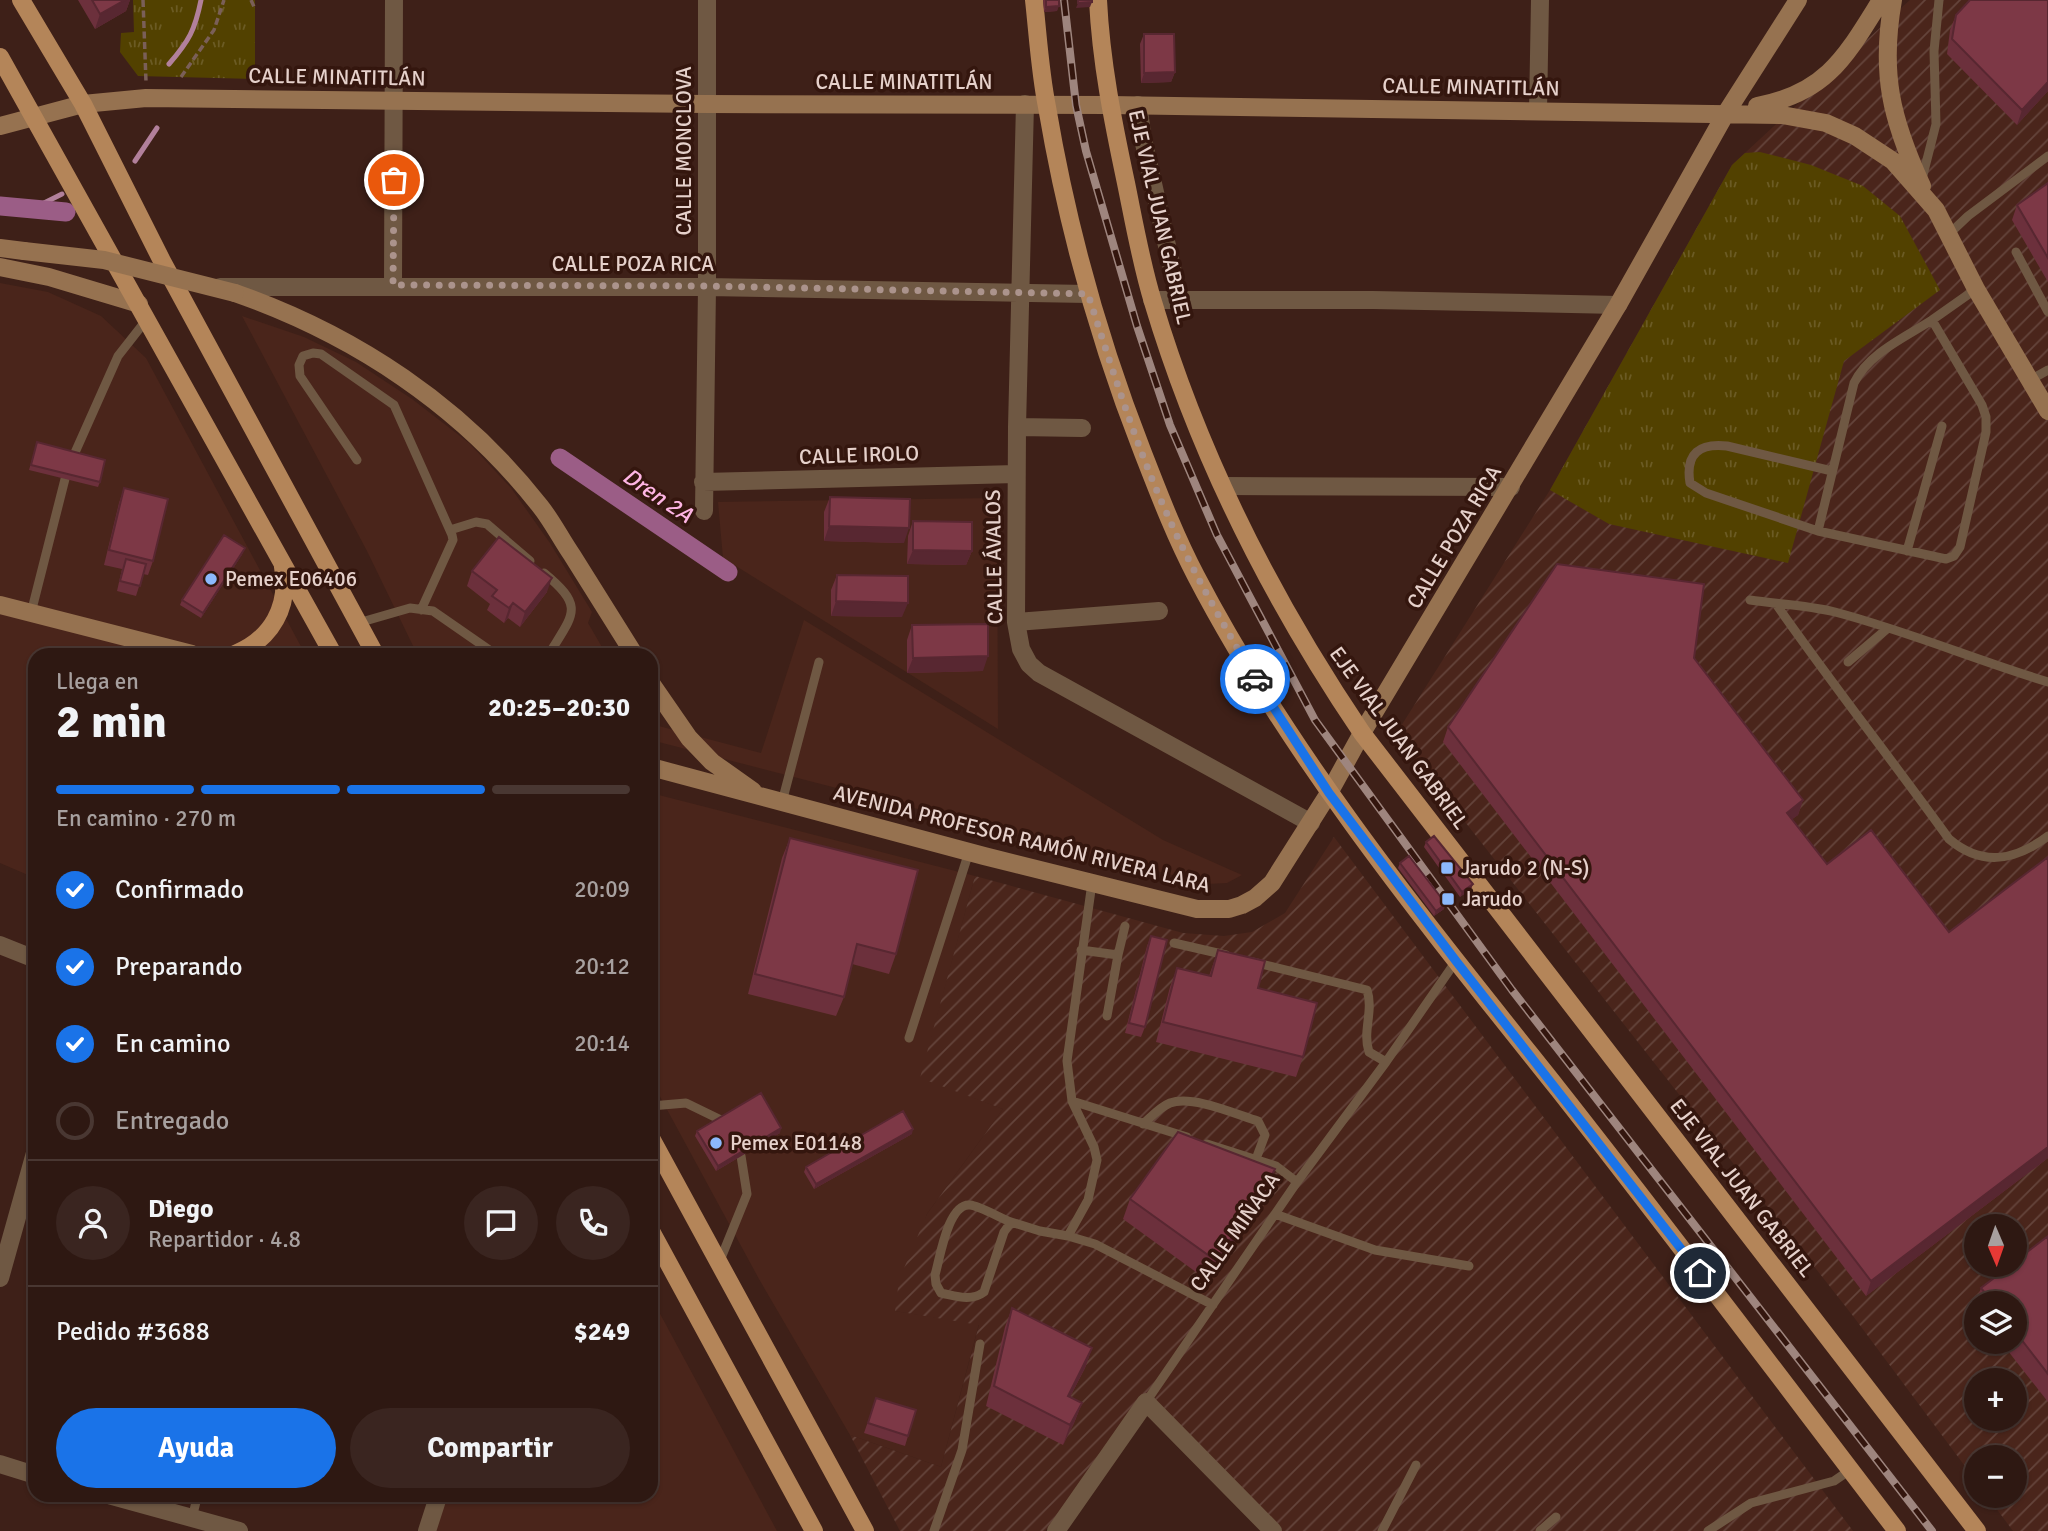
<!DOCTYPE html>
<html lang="es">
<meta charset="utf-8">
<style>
:root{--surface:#2e1812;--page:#3a2520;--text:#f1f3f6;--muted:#a7a09f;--line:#493732;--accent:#1a73e8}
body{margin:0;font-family:Signika,sans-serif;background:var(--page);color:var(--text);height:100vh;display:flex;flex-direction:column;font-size:26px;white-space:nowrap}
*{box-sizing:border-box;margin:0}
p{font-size:23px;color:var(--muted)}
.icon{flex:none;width:38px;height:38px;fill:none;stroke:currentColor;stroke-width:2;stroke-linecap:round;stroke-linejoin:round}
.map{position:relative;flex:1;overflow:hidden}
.sheet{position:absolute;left:28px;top:648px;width:630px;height:854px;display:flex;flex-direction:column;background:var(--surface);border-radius:21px;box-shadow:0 2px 5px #0004,0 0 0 2px var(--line)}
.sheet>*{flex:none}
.needle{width:46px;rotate:178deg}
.tools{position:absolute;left:1964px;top:1214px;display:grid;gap:14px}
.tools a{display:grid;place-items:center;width:63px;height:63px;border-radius:50%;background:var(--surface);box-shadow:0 2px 5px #0004,0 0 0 2px var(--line);font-size:35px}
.pin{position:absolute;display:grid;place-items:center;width:60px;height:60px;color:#fff;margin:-30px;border:4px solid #fff;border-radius:50%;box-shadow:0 2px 7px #0007}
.courier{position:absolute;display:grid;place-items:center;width:70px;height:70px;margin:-35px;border:5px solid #1a73e8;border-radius:50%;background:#fff;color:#222;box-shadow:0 2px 9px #0007}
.head em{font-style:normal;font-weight:800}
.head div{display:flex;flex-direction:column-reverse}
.head{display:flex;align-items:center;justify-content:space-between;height:119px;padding:0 28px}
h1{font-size:46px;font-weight:800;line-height:52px}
.bar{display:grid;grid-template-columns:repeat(4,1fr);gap:10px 7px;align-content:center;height:84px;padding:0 28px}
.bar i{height:9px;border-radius:5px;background:var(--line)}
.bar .on{background:var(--accent)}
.bar p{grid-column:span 4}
.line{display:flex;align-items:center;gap:18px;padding:0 28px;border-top:2px solid var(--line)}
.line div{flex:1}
.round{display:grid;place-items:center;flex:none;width:74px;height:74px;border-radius:37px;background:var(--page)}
ol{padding:0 28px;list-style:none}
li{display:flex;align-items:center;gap:21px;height:77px}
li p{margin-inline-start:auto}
li .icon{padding:7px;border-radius:50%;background:var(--accent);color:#fff;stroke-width:4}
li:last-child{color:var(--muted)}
li i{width:38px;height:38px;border:4px solid var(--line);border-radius:50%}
.cta{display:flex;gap:14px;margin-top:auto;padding:14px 28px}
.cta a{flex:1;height:80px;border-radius:42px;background:var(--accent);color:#fff;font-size:28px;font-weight:800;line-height:80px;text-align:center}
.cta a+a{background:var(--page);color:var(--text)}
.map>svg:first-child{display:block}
.built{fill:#4a251b}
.industrial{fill:url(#industrial-furrows);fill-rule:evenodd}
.grass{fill:url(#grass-tufts)}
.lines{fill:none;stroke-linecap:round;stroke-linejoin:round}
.stream{stroke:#b2809b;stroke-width:5}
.canal{stroke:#9b5d86;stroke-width:19}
.path{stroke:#7a5f58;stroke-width:3.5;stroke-dasharray:7 3.5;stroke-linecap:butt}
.lane{stroke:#6f5843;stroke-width:9}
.street{stroke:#6f5843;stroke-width:18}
.secondary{stroke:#967250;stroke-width:18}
.primary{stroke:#b48559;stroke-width:18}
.rail-casing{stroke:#9e857e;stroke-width:8}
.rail{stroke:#34160e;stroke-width:5;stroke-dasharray:16;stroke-linecap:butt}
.secondary-bridge{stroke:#967250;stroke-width:18}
.wall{fill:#6c303c}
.shaded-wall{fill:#582731}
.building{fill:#7d3846;stroke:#582731;stroke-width:2}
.done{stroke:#ab938c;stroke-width:7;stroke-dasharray:0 12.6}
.route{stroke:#1a73e8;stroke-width:9}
.poi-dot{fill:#8cb9fc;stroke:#34160e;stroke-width:2.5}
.labels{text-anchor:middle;stroke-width:7;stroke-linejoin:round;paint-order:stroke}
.street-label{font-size:21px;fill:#e6d1cb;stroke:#34160e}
.poi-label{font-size:21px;fill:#e6d1cb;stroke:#34160e;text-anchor:start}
.water-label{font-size:23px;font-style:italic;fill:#feb5e4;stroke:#34160e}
</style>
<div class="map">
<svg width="2048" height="1531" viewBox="0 0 2048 1531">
<defs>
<pattern id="industrial-furrows" width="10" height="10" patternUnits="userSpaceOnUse" patternTransform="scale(1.75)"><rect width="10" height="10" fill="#4a251b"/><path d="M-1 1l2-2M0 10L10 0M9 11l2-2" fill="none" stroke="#64443b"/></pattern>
<pattern id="grass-tufts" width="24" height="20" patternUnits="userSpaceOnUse" patternTransform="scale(1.75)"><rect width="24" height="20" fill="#524100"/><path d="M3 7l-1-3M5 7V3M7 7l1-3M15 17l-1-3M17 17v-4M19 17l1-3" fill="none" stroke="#6b5b24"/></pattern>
</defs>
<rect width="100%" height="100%" fill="#3e2018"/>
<path class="built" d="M0 283 48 292 101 316 146 358 305 654H35V878L0 863Z
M242 316 304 337 356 362 412 399 469 443 511 488 550 543 592 612 588 623 606 654H417L367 551Z
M997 498 998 729 723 558 718 502Z
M804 620 1163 840 1242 875 1227 883 1207 884 651 740V724L761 753Z
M651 793 975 876 921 1077 1003 1109 927 1214 895 1311 979 1324 941 1467 850 1435 759 1279 651 1080Z
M651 1297 777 1531H430L439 1495 651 1494Z"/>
<path class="industrial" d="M1910 0H2048V1531H2013L1987 1496H2014V1458H1976V1481L1853 1316 1396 734 1550 490 1732 165ZM1976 1227H2014V1265H1976ZM1976 1304H2014V1342H1976ZM1976 1381H2014V1419H1976Z
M1334 837 1853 1531H1276L1140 1401 1045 1531H900L850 1435 941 1467 979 1325 895 1311 899 1280 927 1214 1003 1109 920 1078 975 876 1183 933 1224 936 1252 932 1285 913Z"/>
<path class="grass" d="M133 0H255V79L138 76 120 52 121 33 134 32Z
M1760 152 1811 165 1863 186 1900 216 1940 290 1844 361 1788 563 1609 524 1550 490 1732 165 1745 153Z"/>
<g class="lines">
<path class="stream" d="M169 64C189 41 195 30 201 0
M135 161 157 128
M34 208 62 194"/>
<path class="canal" d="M0 206 66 212
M560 458 728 572"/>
<path class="path" d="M143 0 146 82
M251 0 255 9
M181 77 214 30 224 0"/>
<path class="lane" d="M1922 179 1936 124 1934 51 1939 0
M1949 234 1968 216 2048 156
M2016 252 2048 312
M2030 380 2048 370
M73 457 118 356 147 319
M357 460 300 376 299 365 303 356 313 353 321 354 394 405 452 535 453 540 421 610
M1832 471 1727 446C1700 443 1685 453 1690 483L1706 493 1818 531 1946 559 1954 556 1960 547 1986 432V417L1982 405 1932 320 1976 289
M450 530 476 522 487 524 530 561
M1818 531 1854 383C1869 353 1904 338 1932 320
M1907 551 1942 426
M544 573C585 607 574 613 549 654
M1750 600C1777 604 1807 605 1835 612 1907 631 1976 660 2048 682
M1776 604C1832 684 1892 760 1949 839 1982 867 2015 861 2048 836
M31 613 65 479
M358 623 410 608 433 611 495 654
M1848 662 1888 628
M782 802 819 662
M1092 883 1067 1061 1072 1101 1094 1147 1097 1160 1088 1200 1068 1236 1095 1244 1213 1305
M1174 943 1226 955
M1081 950 1118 955 1125 926
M1253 962 1367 990C1374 1011 1362 1031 1369 1052L1386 1062
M1107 1016 1118 955
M909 1038 969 852
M1072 1101 1187 1137
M651 1106 686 1103 721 1120
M1143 1124C1151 1117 1160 1107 1170 1103 1193 1095 1235 1114 1258 1121L1265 1135 1256 1159
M1207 1144 1276 1166 1297 1182
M1275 1214 1375 1250 1469 1266
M1011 1222C1000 1218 980 1206 970 1205 948 1203 940 1258 935 1275L936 1284 941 1293C956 1296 971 1302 984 1292L1004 1232 1011 1222 1040 1231 1068 1236
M719 1263 747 1194 741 1156
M1146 1402 1297 1182 1386 1062 1456 961
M192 1518 198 1494
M934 1531 962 1450 980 1344
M1382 1531 1416 1465
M1540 1531 1556 1517
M1708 1531 1751 1503 1834 1481 1850 1470"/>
<path class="street" d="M1025 104 1017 427 1016 622 1021 649 1029 664 1039 673 1311 823
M1138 105 1143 139 1179 299
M1538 111 1540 0
M393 285 394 0
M220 287H707L1088 294
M1152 300H1373L1618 305
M1017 427 1082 428
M703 482 1016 474
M1223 486 1511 487
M704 511 707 287V0
M1016 622 1159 611
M0 945 35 959
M0 1278 35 1153
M0 1464 35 1475
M105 1494 239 1531
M427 1531 439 1494
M1056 1531 1146 1402 1273 1531"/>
<path class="secondary" d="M1893 0C1880 73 1891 119 1922 186
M1757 106C1827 93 1846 56 1881 0
M0 126 83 104 146 98 706 104 1110 105 1782 115 1826 123 1855 136 1893 161 1936 210 1976 289 2048 411
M0 248 24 251
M0 267 49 277 139 304
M235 293C355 335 462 406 540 506 552 521 561 539 572 555 593 588 613 621 634 654
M0 605 192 654
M651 683 689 738 712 762 753 791
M651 767 984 856 1197 909H1229L1242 905 1255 898 1272 883 1329 793 1362 733 1618 305 1726 113 1798 0"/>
<path class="primary" d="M21 0 83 104 162 261 375 654
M1034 0C1038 36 1040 72 1047 107 1067 225 1099 341 1143 453 1159 494 1175 536 1196 576 1292 760 1429 927 1558 1089 1673 1235 1784 1383 1897 1531
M1098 0C1101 62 1113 122 1126 183 1134 222 1141 263 1153 302 1199 456 1272 600 1362 733L1977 1531
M0 57 333 654
M235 654C272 639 290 606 283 567
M651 1138 865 1531
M651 1231 814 1531"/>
<g class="rail-casing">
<path id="rail" d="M1064 0 1076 105 1086 151 1137 326 1170 425 1217 535 1315 720 1512 990 1932 1531"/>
</g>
<use href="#rail" class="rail"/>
<path class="secondary-bridge" d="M24 251 104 260 235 293"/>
</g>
<path class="wall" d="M78 0H130L126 11 95 29Z
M1043 0H1059L1057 11 1044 12Z
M2048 0V91L2017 125 1947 54 1950 30 1956 15Z
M1144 34 1175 72 1171 82 1141 83 1140 44Z
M2048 183V282L2012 220 2017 205Z
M37 442 100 482 98 487 29 470Z
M124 488 153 561 148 575 143 574 136 596 117 591 122 569 104 565 119 503Z
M830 497 904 543 824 541V512Z
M913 521 972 551 966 565 907 564 908 536Z
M243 553 201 618 180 605 182 600Z
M472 571 547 592 520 627 508 618 504 623 487 610 490 604 467 586Z
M837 575 902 617 831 616V590Z
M912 625 983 671 907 673V640Z
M1694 658 1803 800 1798 815 1792 819 1827 864 1949 932 2048 857V1158L1866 1296 1443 742 1448 727Z
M790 838 896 954 889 974 852 964 844 997 836 1016 748 994 782 858Z
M1426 842 1473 884 1471 889 1460 897 1424 847Z
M1400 863 1444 909 1434 916 1398 868Z
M1151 936 1145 1027 1141 1037 1125 1033 1147 946Z
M1218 950 1258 988 1303 1057 1296 1077 1156 1042 1170 987 1177 968 1209 976Z
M697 1131 780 1133 716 1171 695 1136Z
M912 1134 814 1189 804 1172 806 1167Z
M1275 1169 1268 1189 1250 1222 1207 1280 1123 1219 1130 1199Z
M2048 1236V1402L2001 1342H2014V1304H1976V1310L1974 1308 1981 1288Z
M1012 1308 1092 1348 1085 1368 1070 1397 1082 1403 1074 1423 1063 1445 986 1406 1005 1327Z
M876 1398 908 1436 905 1446 864 1433Z"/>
<path class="shaded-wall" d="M125 0H130L126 11 95 29 100 14Z
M1092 2 1090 7 1076 8 1078 3Z
M1059 6 1057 11 1044 12 1046 7Z
M1175 72 1171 82 1141 83 1144 73Z
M2048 82V91L2017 125 2022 110Z
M829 526 909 528 904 543 824 541Z
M245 548 243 553 201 618 203 613Z
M913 550 972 551 966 565 907 564Z
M552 578 547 592 520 627 525 612Z
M836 601 908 603 902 617 831 616Z
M513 603 508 618 504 623 509 608Z
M988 656 983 671 907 673 913 658Z
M1803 800 1798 815 1782 827 1787 813Z
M1473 884 1471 889 1460 897 1462 892Z
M1446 904 1444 909 1434 916 1436 911Z
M781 1128 780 1133 716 1171 718 1166Z
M913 1129 912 1134 814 1189 816 1184Z
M2048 1147V1158L1866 1296 1871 1281Z
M1275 1169 1268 1189 1250 1222 1207 1280 1215 1260Z
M1092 1348 1085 1368 1060 1416 1068 1396Z
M1082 1403 1074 1423 1063 1445 1070 1425Z"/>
<path class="building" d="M92 0H125L100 14Z
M1046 0H1059V6L1046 7Z
M1078 0H1092V2L1078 3Z
M1970 0H2048V82L2022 110 1952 39 1956 15Z
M1144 34H1174L1175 72 1144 73Z
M2048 183V258L2017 205Z
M37 442 105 460 100 482 31 465Z
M124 488 168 499 153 561 109 550Z
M830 497 910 499 909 528 829 526Z
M913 521 972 522V551L913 550Z
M224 535 245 548 203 613 182 600Z
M499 537 552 578 525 612 513 603 509 608 492 596 497 590 472 571Z
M126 559 146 564 140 586 120 581Z
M1557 564 1704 584 1694 658 1803 800 1787 813 1827 864 1871 830 1949 932 2048 857V1147L1871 1281 1448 727Z
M837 575 908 576V603L836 601Z
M988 624V656L913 658 912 625Z
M1434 836 1473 884 1462 892 1426 842Z
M790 838 918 870 896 954 857 944 844 997 755 974Z
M1409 856 1446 904 1436 911 1400 863Z
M1151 936 1167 940 1145 1027 1129 1023Z
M1218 950 1265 961 1258 988 1317 1003 1303 1057 1163 1022 1177 968 1211 976Z
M761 1093 781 1128 718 1166 697 1131Z
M903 1111 913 1129 816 1184 806 1167Z
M1178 1132 1275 1169 1257 1203 1215 1260 1130 1199Z
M2048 1236V1374L2014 1330V1304H1994L1981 1288 2011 1265H2014V1262Z
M1012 1308 1092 1348 1068 1396 1082 1403 1070 1425 994 1386Z
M876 1398 916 1410 908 1436 868 1423Z"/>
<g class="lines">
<path class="done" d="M394 180 393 285 707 286 1088 294C1112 368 1135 443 1167 514 1192 571 1224 625 1255 679"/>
<path class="route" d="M1255 679 1329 793 1456 961 1700 1273"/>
</g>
<g class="poi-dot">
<circle cx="211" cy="579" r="7"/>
<rect x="1440" y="861" width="14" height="14" rx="3.5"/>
<rect x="1441" y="892" width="14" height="14" rx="3.5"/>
<circle cx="716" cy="1143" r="7"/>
</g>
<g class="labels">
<g class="street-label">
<text transform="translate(337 77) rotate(1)" y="7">CALLE MINATITLÁN</text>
<text x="904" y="89">CALLE MINATITLÁN</text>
<text transform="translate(1471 87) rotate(1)" y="7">CALLE MINATITLÁN</text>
<text transform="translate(684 151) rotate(-90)" y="7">CALLE MONCLOVA</text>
<text transform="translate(1160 217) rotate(77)" y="7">EJE VIAL JUAN GABRIEL</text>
<text x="633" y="271">CALLE POZA RICA</text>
<text transform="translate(859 455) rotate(-2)" y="7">CALLE IROLO</text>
<text transform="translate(1454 537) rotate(-59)" y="7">CALLE POZA RICA</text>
<text transform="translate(994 557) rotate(-91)" y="7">CALLE ÁVALOS</text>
<text transform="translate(1399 738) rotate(54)" y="7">EJE VIAL JUAN GABRIEL</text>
<text transform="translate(1022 839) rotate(14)" y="7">AVENIDA PROFESOR RAMÓN RIVERA LARA</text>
<text transform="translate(1742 1188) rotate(52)" y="7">EJE VIAL JUAN GABRIEL</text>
<text transform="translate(1235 1232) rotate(-55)" y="7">CALLE MIÑACA</text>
</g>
<g class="poi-label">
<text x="225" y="586">Pemex E06406</text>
<text x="1461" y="875">Jarudo 2 (N-S)</text>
<text x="1462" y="906">Jarudo</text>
<text x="730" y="1150">Pemex E01148</text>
</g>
<g class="water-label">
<text transform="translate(658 495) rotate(34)" y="8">Dren 2A</text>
</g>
</g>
</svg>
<div class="tools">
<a><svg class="needle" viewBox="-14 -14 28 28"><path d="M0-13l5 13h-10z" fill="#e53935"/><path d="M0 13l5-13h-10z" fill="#a7a09f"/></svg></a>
<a><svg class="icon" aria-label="layers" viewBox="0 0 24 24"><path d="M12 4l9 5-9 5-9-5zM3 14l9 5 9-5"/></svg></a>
<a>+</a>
<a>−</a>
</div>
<div class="pin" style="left:394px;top:180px;background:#ea580c"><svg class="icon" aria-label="bag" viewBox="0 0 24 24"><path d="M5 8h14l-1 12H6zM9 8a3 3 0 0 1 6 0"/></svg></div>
<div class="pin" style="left:1700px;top:1273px;background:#1f2937"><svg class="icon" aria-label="home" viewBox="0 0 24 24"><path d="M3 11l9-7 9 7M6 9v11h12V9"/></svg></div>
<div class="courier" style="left:1255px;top:679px"><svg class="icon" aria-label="car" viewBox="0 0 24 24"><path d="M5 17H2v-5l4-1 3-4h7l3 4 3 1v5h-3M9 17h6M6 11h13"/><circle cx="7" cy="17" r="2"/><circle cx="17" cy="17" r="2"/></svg></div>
<section class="sheet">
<div class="head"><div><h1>2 min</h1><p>Llega en</p></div><em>20:25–20:30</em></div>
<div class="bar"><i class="on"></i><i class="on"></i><i class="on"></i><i></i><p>En camino · 270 m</p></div>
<ol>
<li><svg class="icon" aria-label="check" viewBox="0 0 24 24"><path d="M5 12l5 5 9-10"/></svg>Confirmado<p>20:09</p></li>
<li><svg class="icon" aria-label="check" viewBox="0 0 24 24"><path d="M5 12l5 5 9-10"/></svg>Preparando<p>20:12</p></li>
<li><svg class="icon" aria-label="check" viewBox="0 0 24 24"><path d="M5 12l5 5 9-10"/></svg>En camino<p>20:14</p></li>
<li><i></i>Entregado</li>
</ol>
<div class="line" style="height:126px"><a class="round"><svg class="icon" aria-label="person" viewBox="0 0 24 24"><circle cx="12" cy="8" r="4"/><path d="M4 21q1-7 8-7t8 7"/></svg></a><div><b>Diego</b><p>Repartidor · 4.8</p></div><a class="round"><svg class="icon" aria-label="chat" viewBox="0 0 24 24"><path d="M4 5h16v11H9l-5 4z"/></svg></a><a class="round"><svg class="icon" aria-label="phone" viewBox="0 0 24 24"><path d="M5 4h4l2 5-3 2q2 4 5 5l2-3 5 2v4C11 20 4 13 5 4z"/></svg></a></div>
<div class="line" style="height:91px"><div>Pedido #3688</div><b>$249</b></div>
<div class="cta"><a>Ayuda</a><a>Compartir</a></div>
</section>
</div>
